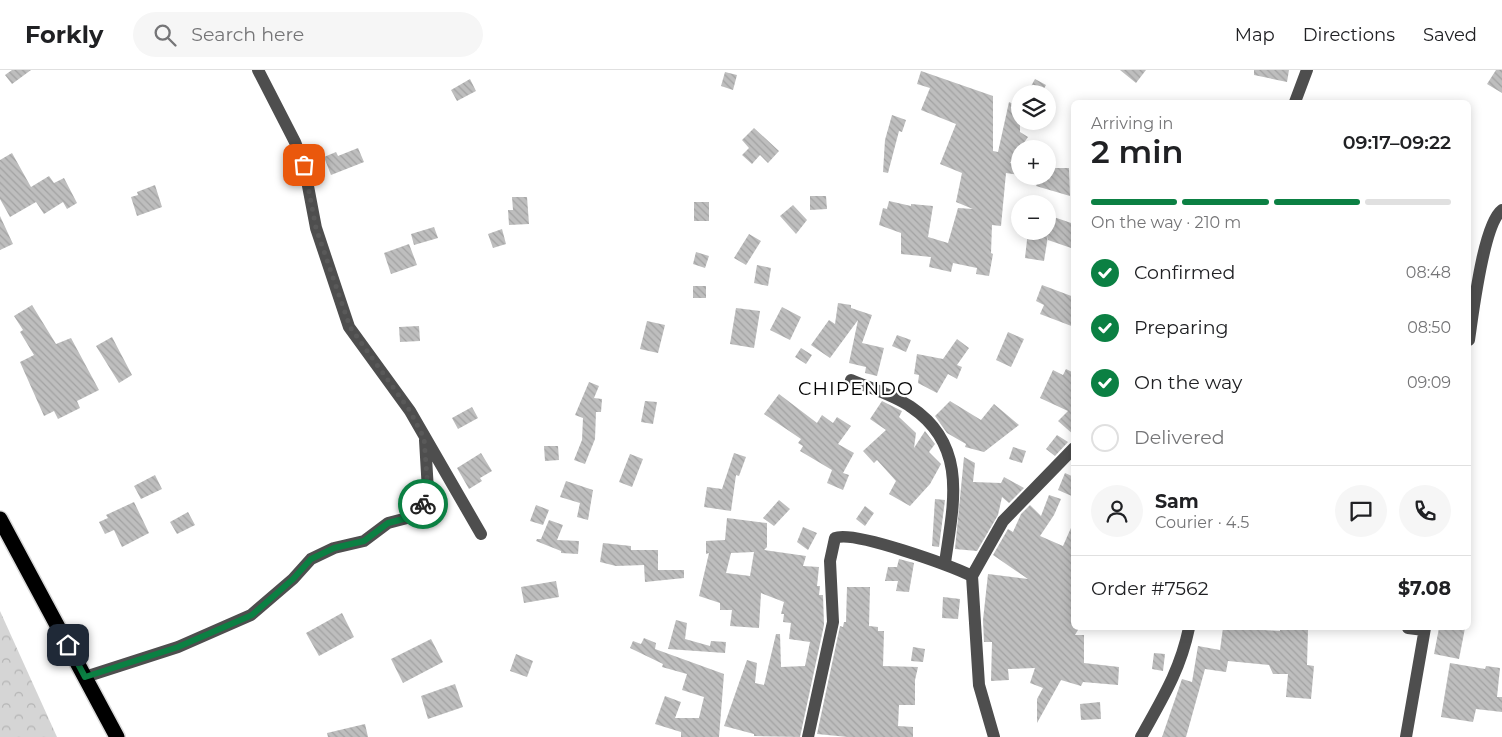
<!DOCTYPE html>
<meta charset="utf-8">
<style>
:root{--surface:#fff;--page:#f6f6f6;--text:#202124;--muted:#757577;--line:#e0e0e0;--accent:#0b8043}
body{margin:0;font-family:Montserrat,sans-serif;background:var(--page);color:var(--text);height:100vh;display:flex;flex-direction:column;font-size:19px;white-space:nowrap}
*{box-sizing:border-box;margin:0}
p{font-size:16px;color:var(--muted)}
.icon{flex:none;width:28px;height:28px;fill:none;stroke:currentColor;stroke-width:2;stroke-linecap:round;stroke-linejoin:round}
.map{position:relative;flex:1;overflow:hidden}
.details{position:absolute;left:1071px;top:30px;width:400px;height:530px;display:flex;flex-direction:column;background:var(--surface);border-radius:8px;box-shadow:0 2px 12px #0003}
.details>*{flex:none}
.buttons{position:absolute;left:1011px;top:15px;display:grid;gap:10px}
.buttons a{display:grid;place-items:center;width:45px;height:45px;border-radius:50%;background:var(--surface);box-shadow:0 2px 12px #0003;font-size:25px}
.pin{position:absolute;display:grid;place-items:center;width:42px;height:42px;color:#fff;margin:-21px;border-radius:10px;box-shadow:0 2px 8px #0006}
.courier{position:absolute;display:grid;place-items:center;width:50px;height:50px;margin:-25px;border:4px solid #0b8043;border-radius:50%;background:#fff;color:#222;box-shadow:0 1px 6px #0007}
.head em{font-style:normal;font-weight:600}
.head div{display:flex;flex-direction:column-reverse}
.head{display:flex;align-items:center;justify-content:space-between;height:85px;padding:0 20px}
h1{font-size:32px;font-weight:600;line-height:38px}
.bar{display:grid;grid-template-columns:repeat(4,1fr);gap:8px 5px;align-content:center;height:60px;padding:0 20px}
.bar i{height:6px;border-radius:4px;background:var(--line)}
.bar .active{background:var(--accent)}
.bar p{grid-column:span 4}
.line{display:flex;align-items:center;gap:12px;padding:0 20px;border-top:1px solid var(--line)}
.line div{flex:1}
.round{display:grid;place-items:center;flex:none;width:52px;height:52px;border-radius:26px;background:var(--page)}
ol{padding:0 20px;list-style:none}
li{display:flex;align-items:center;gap:15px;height:55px}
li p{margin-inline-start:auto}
li .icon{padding:5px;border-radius:50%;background:var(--accent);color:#fff;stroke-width:4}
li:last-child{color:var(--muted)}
li i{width:28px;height:28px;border:2px solid var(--line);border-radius:50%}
header{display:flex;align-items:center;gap:30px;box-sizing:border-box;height:70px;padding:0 25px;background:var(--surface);border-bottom:1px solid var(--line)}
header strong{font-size:24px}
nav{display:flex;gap:28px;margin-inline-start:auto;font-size:18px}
.search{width:350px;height:45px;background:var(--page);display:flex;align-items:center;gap:12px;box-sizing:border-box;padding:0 18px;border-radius:28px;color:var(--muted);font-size:19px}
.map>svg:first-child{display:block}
.forest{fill:url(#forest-crowns)}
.building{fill:url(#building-back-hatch);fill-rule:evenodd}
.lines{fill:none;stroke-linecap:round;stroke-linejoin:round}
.highway-casing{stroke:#dbdbdb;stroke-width:18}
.minor{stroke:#4e4e4e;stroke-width:12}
.highway{stroke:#000;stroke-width:15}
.done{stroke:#595959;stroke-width:5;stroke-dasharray:0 9}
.route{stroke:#0b8043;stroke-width:6}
.labels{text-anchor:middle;stroke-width:4.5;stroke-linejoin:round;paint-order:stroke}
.quarter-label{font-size:19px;letter-spacing:1px;fill:#000;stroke:#fff}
</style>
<header>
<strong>Forkly</strong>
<div class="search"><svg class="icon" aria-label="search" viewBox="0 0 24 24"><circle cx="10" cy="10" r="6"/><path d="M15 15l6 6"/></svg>Search here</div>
<nav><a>Map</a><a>Directions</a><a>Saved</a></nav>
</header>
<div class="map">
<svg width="1502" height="667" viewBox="0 0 1502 667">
<defs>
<pattern id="forest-crowns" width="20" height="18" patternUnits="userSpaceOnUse" patternTransform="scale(1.25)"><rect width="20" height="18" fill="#d5d5d5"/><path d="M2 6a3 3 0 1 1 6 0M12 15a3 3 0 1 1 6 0" fill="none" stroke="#b5b5b5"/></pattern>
<pattern id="building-back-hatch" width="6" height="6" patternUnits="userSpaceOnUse" patternTransform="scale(1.25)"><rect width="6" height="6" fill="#bebebe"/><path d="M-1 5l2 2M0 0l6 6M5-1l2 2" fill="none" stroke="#a2a2a2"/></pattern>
</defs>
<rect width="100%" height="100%" fill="#fff"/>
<path class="forest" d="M0 541 57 667H0Z"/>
<path class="building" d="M12 0H31L12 14 5 5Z
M1120 0H1146L1136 13Z
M1254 0H1289L1287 12 1254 5Z
M1496 0H1502V23L1487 14Z
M921 1 993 26V81L998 82 1009 32 1020 37V62L1028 67 1010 93 1020 94V105L1006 103 1001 156 992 155 991 183 993 184 989 206 976 204 977 198 953 193 951 202 929 197 931 187 901 184V163L879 155 883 138 887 139 889 131 911 136V134L933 136 928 167 948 173 958 138 973 139 956 132 962 103 940 94 956 54 921 40 930 18 917 14Z
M725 2 737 5 733 20 721 16Z
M470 9 476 21 457 31 451 20Z
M1035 9 1046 15 1041 24 1030 18Z
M892 45 906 50 902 62 899 61 888 103 883 102 885 70Z
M754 58 779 81 768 93 760 85 752 94 742 85 749 78 742 70Z
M358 78 364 92 331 105 324 87 336 82 338 86Z
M12 83 31 117 49 106 54 113 64 108 77 133 67 139 63 132 44 144 36 132 10 147 0 129V90Z
M1048 98H1069L1070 126 1036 116 1040 106H1048Z
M155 115 162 137 137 146 131 127 138 125 137 122Z
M810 126H826L827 139 810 140Z
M512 127H527L529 154 509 155 508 140H513Z
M694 132H709V151H694Z
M793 135 807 150 796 164 780 146Z
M1048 145 1074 154V179L1048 170V166L1044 191 1025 188 1028 161H1048Z
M0 146 13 174 0 180Z
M434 157 438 168 414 175 411 164Z
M502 159 506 174 493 178 488 164Z
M749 164 761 171 746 195 734 188Z
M409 174 417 195 391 204 384 183Z
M696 182 709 186 705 198 693 194Z
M757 195 771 198 768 216 754 213Z
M1042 215 1074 227V257L1040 244 1044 235 1036 231Z
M693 216H706V228H693Z
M838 233 851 235V238L872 245 862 273 884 278 877 306 865 303 866 297 849 293 858 250 830 288 811 275 829 250 835 254Z
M32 235 56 274 71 268 99 320 77 331 80 338 58 349 54 341 44 346 20 292 34 285 20 262 23 260 14 246Z
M782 237 801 247 790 270 770 260Z
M736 238 760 241 754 278 730 274Z
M647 251 665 255 658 283 640 279Z
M419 256 420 271 400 272 399 257Z
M1008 262 1024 269 1011 297 996 290Z
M897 265 911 270 906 282 892 276Z
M112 267 132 305 119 313 96 276Z
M957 269 969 278 957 295 962 297 957 309 948 304 937 323 918 313 919 305 914 304 917 284 943 289Z
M801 278 812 285 806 294 795 287Z
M1066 299 1074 303V365L1058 351 1068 341 1040 328 1053 300 1063 305Z
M589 312 599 316 594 328 602 329 601 342H596L595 369 585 394 574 390 582 370 583 348 575 345Z
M779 324 817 353 822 345 833 353 837 347 851 356 838 374 854 383 843 403 849 405 843 420 827 413 832 400 800 381 803 376 798 373 801 369 764 344Z
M645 331 657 332 653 354 641 352Z
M882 331 902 341 899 347 916 363 914 378 925 361 935 374 929 382 941 394 930 414 910 436 889 424 896 411 877 390 874 393 863 381 886 360 870 349Z
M950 331 981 350 994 334 1019 355 984 382 965 377 966 374 947 363 935 346Z
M472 337 478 348 458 359 452 348Z
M1057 365 1068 372 1055 386 1046 379Z
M544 376H558L559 390 545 391Z
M1013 377 1026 381 1022 393 1009 389Z
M481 383 492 401 480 408 482 411 469 419 457 398Z
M734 383 746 387 739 406 736 405 731 441 704 437 707 417 722 419Z
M630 384 643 389 632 417 619 412Z
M964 387 975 393 973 412 1001 413 1004 407 1024 418 1009 433 1002 427 998 445 977 481 955 479Z
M1065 403 1074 407V427L1058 420Z
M155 405 162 419 141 429 134 416Z
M566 411 593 420 588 450 577 447 580 433 560 427Z
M1049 425 1061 429 1054 445 1040 466 1063 476 1074 451V558H1079L1075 565H1084V593L1119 597 1118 615 1083 612 1081 616 1061 610 1037 653V629L1043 618 1030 613 1035 598 1008 599 1009 610 991 611 992 572H984L983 550 988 504 1028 509 993 485 1008 459 1013 462 1021 444 1030 435 1041 446Z
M935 429 945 430 939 477 932 476Z
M779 430 790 439 774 456 763 448Z
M134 432 149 463 122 477 114 460 105 464 99 452 108 448 106 445Z
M536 435 549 440 543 455 530 451Z
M865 436 874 443 865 456 856 449Z
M188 442 195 455 177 464 170 452Z
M727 448 767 453V477L764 480 806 486 803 496 819 497 817 516H820L819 525H823L824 555 800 667 754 666V664L724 656 747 590 757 593 755 613 764 615 776 564H780L781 597 805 596 810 572 789 569 791 553 783 552 784 544H781L784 532 761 523 759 558 730 556 732 540H720V533L699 526 709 483 706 484V471L725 470ZM754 482 750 506 726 503 731 483Z
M549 450 563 455 557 470 579 471 578 484 561 483V481L536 471 537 469H541Z
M803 457 817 463 808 480 797 472Z
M603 473 631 476V480H658V500H684V508L645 512 644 495 616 496 600 492Z
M899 489 914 493 909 522 896 521 898 511H885L888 497H897Z
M556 511 559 527 524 533 521 517Z
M847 517H870L869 556 878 557V561H884L883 596 918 597 915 610V635H899L898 656 913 657V667H848L817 664 840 556 843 557 844 552H846Z
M943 527 960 529 958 549 942 548Z
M342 543 354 567 319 586 306 563Z
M676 550 687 553 685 569 710 576 711 571 726 572 725 583 668 579Z
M1223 558 1280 561V559L1308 560 1307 595 1314 596 1311 629 1286 627 1288 604H1273L1269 595 1228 591 1226 602 1205 599 1186 667H1162L1182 609 1192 612 1198 576 1220 580Z
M1439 558H1465L1459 589 1434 584Z
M644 568 656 573 655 579 724 604 719 667H681V662L655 654 665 626 681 632 675 648H699L704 627 682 620 687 604 662 597 663 594 630 578 633 571 641 574Z
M431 569 443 592 403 613 391 589Z
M913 577 925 579 923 592 911 591Z
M1154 583 1165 584 1163 601 1152 599Z
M516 584 533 591 527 607 510 601Z
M1450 593 1485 599 1486 596 1500 598 1497 627H1502V642L1476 639 1473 652 1441 647Z
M455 614 463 637 428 649 421 626Z
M1100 632 1101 649 1081 650 1080 634Z
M365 654 368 667H328L327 663Z"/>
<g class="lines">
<g class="highway-casing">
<path id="highway" d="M0 449 117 667"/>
</g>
<path class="minor" d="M258 0 295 72 304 95 316 158 349 257 410 341 481 464
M1295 32 1307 0
M1469 270C1473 244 1483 154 1502 140
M851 310C870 318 894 325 911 337 969 376 953 435 945 493
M1408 558 1424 560
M85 607 178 577 251 545 293 509 311 489 334 478 364 471 388 453 411 447 422 436 428 421 425 370
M808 667 833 552 830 491 835 468C854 460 951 496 972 506
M994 667 979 615 972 506 1003 451 1074 378
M1141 667C1162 629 1180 601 1189 558
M1406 667 1425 558"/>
<use href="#highway" class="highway"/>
</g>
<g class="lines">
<path class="done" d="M304 95 316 158 350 257 410 341 424 368 428 421 423 434"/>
<path class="route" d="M68 575 85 607 178 577 252 545 293 509 311 489 334 478 364 471 388 453 411 447 423 434"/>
</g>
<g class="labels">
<g class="quarter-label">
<text x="856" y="325">CHIPENDO</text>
</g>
</g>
</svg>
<div class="buttons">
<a><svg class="icon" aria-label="layers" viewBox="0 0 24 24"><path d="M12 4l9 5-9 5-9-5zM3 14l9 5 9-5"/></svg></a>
<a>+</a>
<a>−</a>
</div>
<div class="pin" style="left:304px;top:95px;background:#ea580c"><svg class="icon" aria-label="bag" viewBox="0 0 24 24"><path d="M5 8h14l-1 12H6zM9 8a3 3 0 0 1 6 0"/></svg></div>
<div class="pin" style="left:68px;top:575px;background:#1f2937"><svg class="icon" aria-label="home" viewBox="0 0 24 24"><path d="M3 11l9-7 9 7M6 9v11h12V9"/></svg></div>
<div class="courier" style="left:423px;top:434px"><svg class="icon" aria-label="bike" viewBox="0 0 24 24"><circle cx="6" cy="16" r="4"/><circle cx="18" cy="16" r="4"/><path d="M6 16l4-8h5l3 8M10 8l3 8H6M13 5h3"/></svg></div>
<section class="details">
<div class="head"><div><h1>2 min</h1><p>Arriving in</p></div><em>09:17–09:22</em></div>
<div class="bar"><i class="active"></i><i class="active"></i><i class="active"></i><i></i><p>On the way · 210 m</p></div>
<ol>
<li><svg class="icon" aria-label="check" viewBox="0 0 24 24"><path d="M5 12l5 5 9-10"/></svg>Confirmed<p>08:48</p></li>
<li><svg class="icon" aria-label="check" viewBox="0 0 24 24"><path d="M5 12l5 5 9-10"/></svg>Preparing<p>08:50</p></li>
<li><svg class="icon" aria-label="check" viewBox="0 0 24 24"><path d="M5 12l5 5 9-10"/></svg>On the way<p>09:09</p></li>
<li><i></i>Delivered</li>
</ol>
<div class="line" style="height:90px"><a class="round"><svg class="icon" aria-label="person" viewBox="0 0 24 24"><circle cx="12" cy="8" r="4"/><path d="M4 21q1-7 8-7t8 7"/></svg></a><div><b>Sam</b><p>Courier · 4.5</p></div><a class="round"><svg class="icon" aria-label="chat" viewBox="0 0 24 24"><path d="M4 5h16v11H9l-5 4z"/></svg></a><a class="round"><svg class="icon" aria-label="phone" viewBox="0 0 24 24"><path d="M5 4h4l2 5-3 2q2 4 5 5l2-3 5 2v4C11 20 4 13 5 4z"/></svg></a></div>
<div class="line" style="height:65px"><div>Order #7562</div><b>$7.08</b></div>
</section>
</div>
